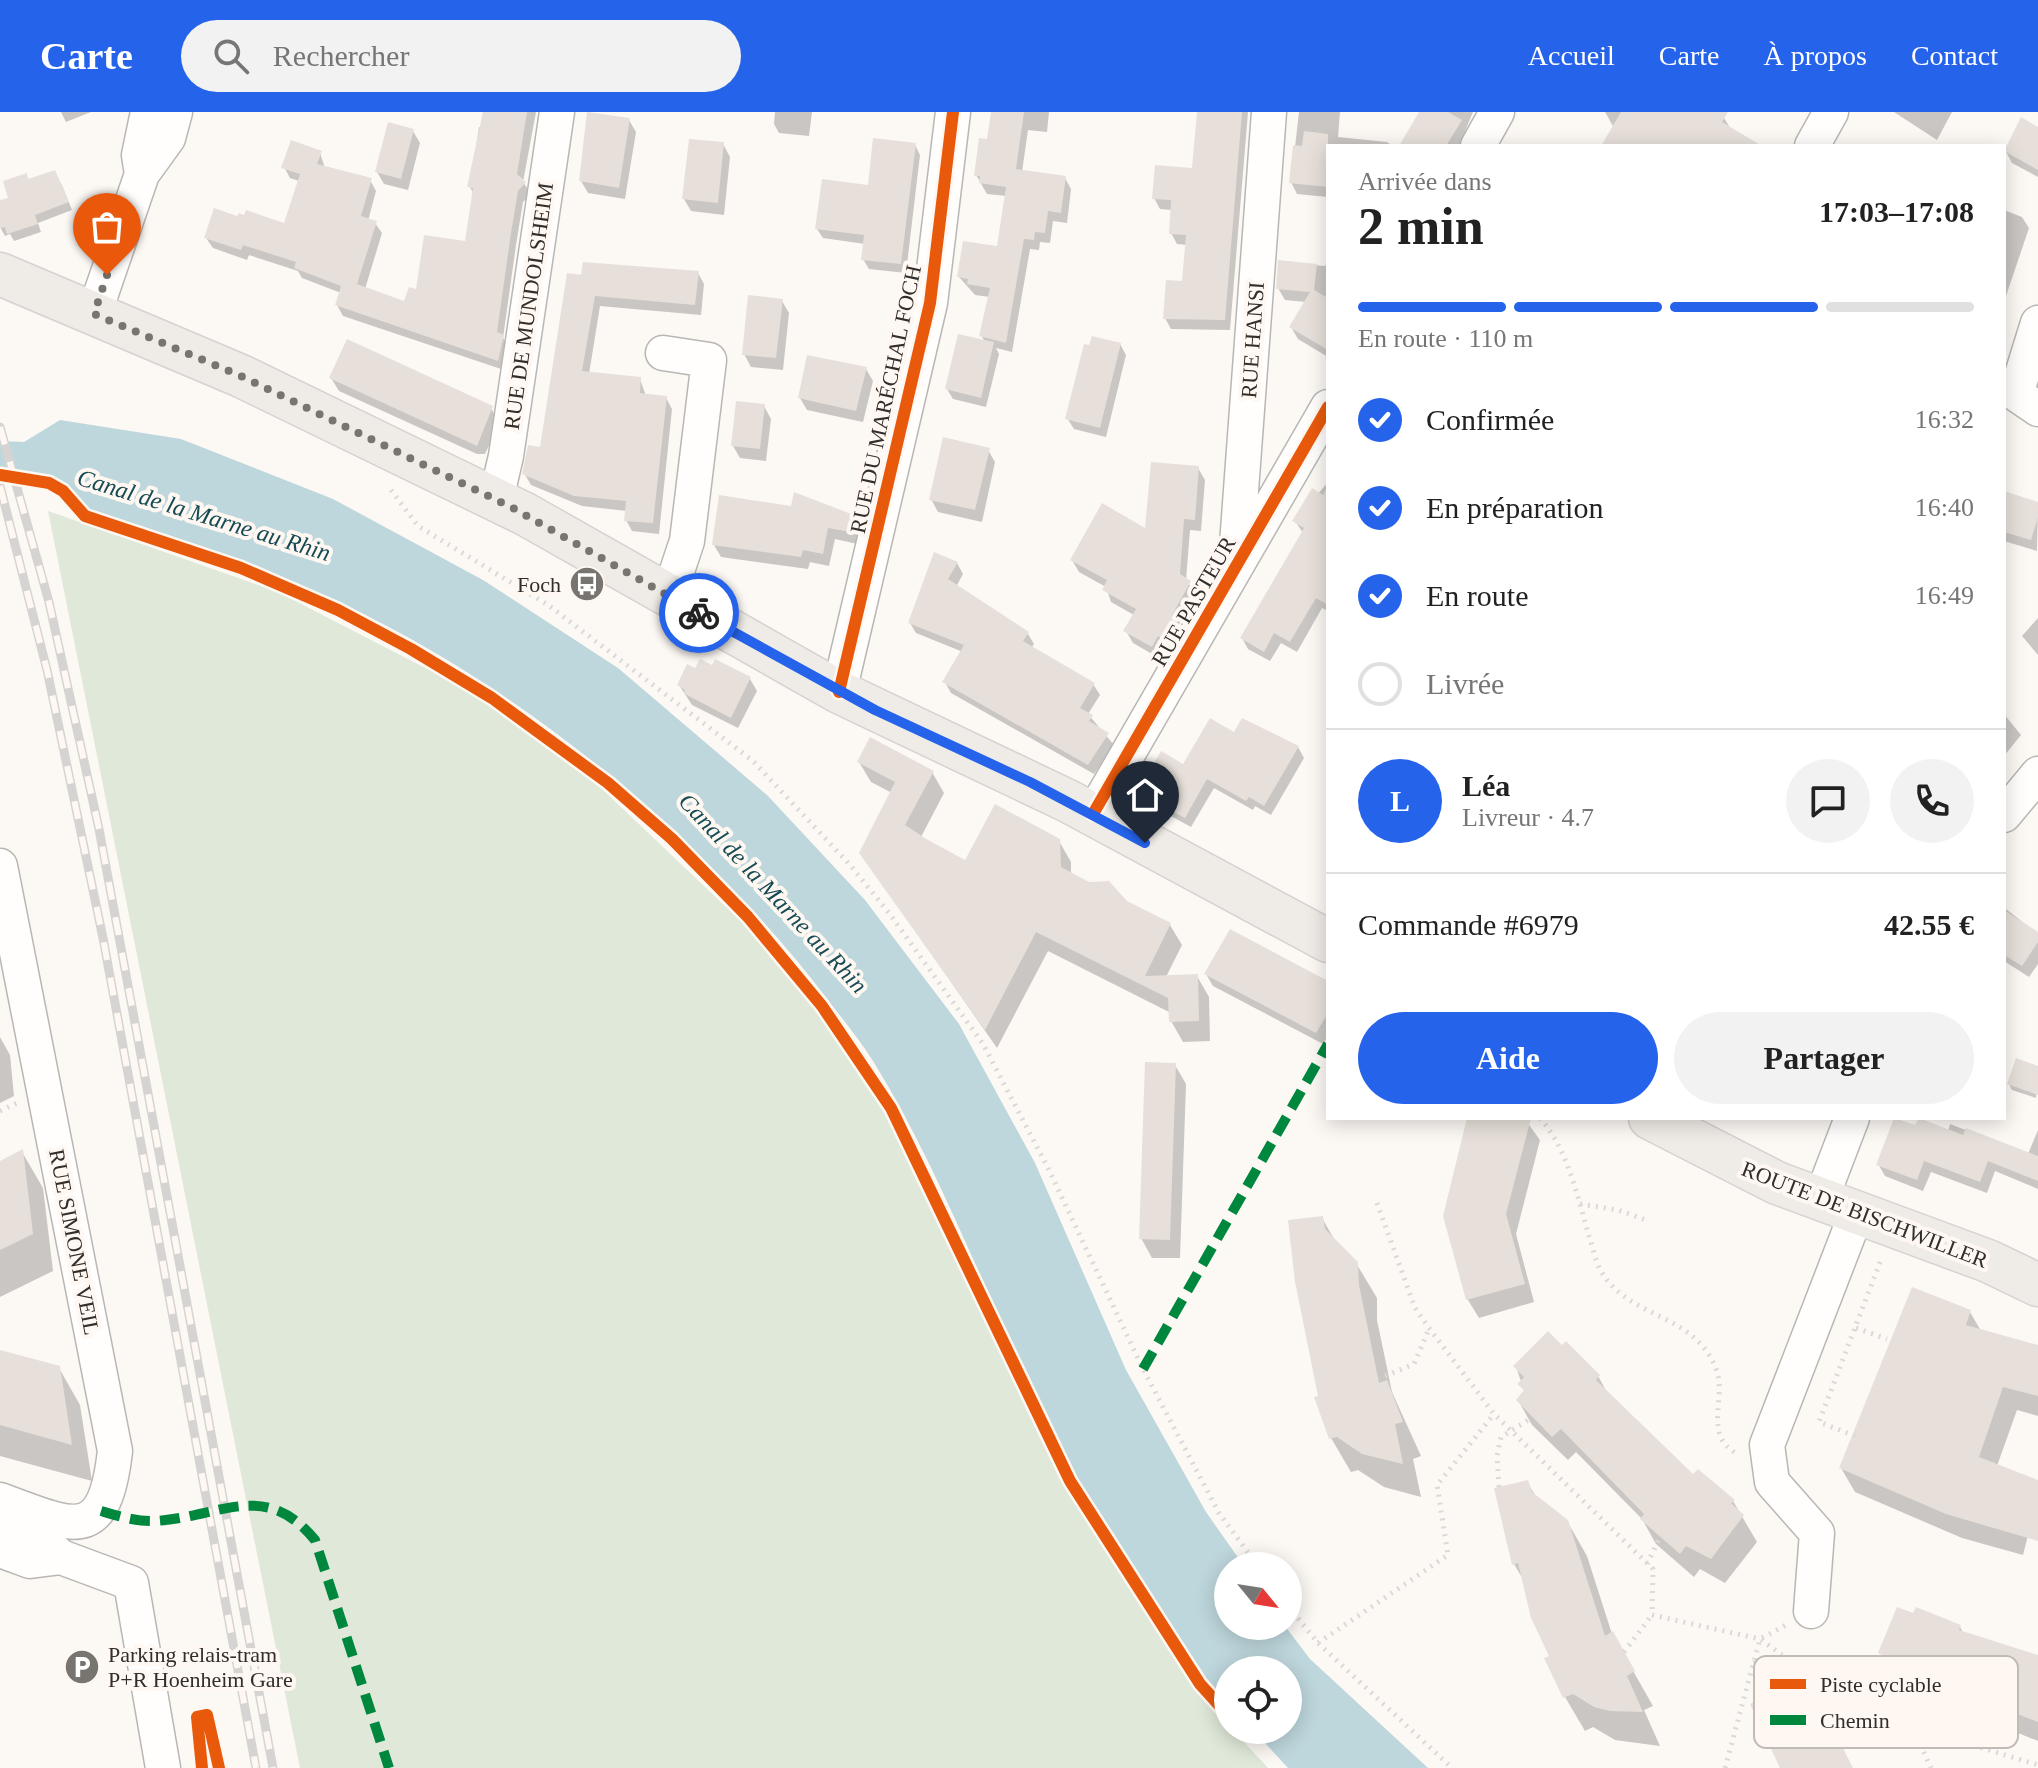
<!DOCTYPE html>
<html lang="fr">
<meta charset="utf-8">
<style>
:root{--surface:#fff;--page:#f2f2f2;--text:#222;--muted:#767676;--line:#e0e0e0;--accent:#2563eb}
body{margin:0;font-family:"Times New Roman",serif;background:var(--page);color:var(--text);height:100vh;display:flex;flex-direction:column;font-size:30px;white-space:nowrap}
*{box-sizing:border-box;margin:0}
p{font-size:26px;color:var(--muted)}
.icon{flex:none;width:44px;height:44px;fill:none;stroke:currentColor;stroke-width:2;stroke-linecap:round;stroke-linejoin:round}
.map{position:relative;flex:1;overflow:hidden}
.drawer{position:absolute;left:1326px;top:32px;width:680px;height:976px;display:flex;flex-direction:column;background:var(--surface);border-radius:0px;box-shadow:0 4px 20px #0003}
.drawer>*{flex:none}
.needle{width:52px;rotate:120deg}
.fabs{position:absolute;left:1214px;top:1440px;display:grid;gap:16px}
.fabs a{display:grid;place-items:center;width:88px;height:88px;border-radius:50%;background:var(--surface);box-shadow:0 4px 20px #0003;font-size:40px}
.pin{position:absolute;display:grid;place-items:center;width:68px;height:68px;color:#fff;margin:-82px -34px;border-radius:50% 50% 50% 0;rotate:-45deg;box-shadow:0 0 8px #0007}
.pin .icon{rotate:45deg}
.courier{position:absolute;display:grid;place-items:center;width:80px;height:80px;margin:-40px;border:6px solid #2563eb;border-radius:50%;background:#fff;color:#222;box-shadow:0 2px 10px #0007}
.headline em{font-style:normal;font-weight:700}
.headline div{display:flex;flex-direction:column-reverse}
.headline{display:flex;align-items:center;justify-content:space-between;height:136px;padding:0 32px}
h1{font-size:52px;font-weight:700;line-height:60px}
.bar{display:grid;grid-template-columns:repeat(4,1fr);gap:12px 8px;align-content:center;height:96px;padding:0 32px}
.bar i{height:10px;border-radius:6px;background:var(--line)}
.bar .active{background:var(--accent)}
.bar p{grid-column:span 4}
.line{display:flex;align-items:center;gap:20px;padding:0 32px;border-top:2px solid var(--line)}
.line div{flex:1}
.round{display:grid;place-items:center;flex:none;width:84px;height:84px;border-radius:42px;background:var(--page)}
ol{padding:0 32px;list-style:none}
li{display:flex;align-items:center;gap:24px;height:88px}
li p{margin-inline-start:auto}
li .icon{padding:8px;border-radius:50%;background:var(--accent);color:#fff;stroke-width:4}
li:last-child{color:var(--muted)}
li i{width:44px;height:44px;border:4px solid var(--line);border-radius:50%}
.action{display:flex;gap:16px;margin-top:auto;padding:16px 32px}
.action a{flex:1;height:92px;border-radius:48px;background:var(--accent);color:#fff;font-size:32px;font-weight:700;line-height:92px;text-align:center}
.action a+a{background:var(--page);color:var(--text)}
header{display:flex;align-items:center;gap:48px;box-sizing:border-box;height:112px;padding:0 40px;background:var(--accent);color:#fff}
header strong{font-size:38px}
nav{display:flex;gap:44px;margin-inline-start:auto;font-size:28px}
.search{width:560px;height:72px;background:var(--page);display:flex;align-items:center;gap:20px;box-sizing:border-box;padding:0 28px;border-radius:44px;color:var(--muted);font-size:30px}
.map>svg:first-child{display:block}
.green{fill:#dfe8d9}
.water{fill:#bed7dc}
.shadow{fill:#0003}
.building{fill:#e7e0da}
.lines{fill:none;stroke-linecap:round;stroke-linejoin:round}
.minor-casing{stroke:#b9b7b4;stroke-width:37}
.major-casing{stroke:#d5d3d1;stroke-width:45}
.path{stroke:#dbd9d8;stroke-width:5;stroke-dasharray:2 6;stroke-linecap:butt}
.minor{stroke:#fffefd;stroke-width:34}
.major{stroke:#efebe6;stroke-width:42}
.rail-casing{stroke:#d6d4d3;stroke-width:9}
.rail{stroke:#fff7f1;stroke-width:6;stroke-dasharray:18;stroke-linecap:butt}
.quiet{stroke:#00873e;stroke-width:10;stroke-dasharray:20 10;stroke-linecap:butt}
.cycleway-casing{stroke:#fff7f1;stroke-width:17}
.cycleway{stroke:#e8590c;stroke-width:12}
.done{stroke:#787571;stroke-width:8;stroke-dasharray:0 14.4}
.route{stroke:#2563eb;stroke-width:10}
.labels{text-anchor:middle;stroke-width:8;stroke-linejoin:round;paint-order:stroke}
.street-label{font-size:22px;fill:#312e2b;stroke:#fff7f1}
.poi-label{font-size:22px;fill:#312e2b;stroke:#fff7f1;text-anchor:end}
.water-label{font-size:24px;font-style:italic;fill:#164b55;stroke:#fff7f1}
.key{fill:#fff7f1;stroke:#c1bbb6;stroke-width:2}
.key-label{font-size:22px;fill:#312e2b}
</style>
<header>
<strong>Carte</strong>
<div class="search"><svg class="icon" aria-label="search" viewBox="0 0 24 24"><circle cx="10" cy="10" r="6"/><path d="M15 15l6 6"/></svg>Rechercher</div>
<nav><a>Accueil</a><a>Carte</a><a>À propos</a><a>Contact</a></nav>
</header>
<div class="map">
<svg width="2038" height="1656" viewBox="0 0 2038 1656">
<rect width="100%" height="100%" fill="#fcf8f4"/>
<path class="green" d="M48 399 278 480 466 577 602 677 744 812 826 907 897 1020 1063 1372 1194 1575 1228 1612V1618H1233L1268 1656H300Z"/>
<path class="water" d="M60 308 181 327 333 387 483 468 618 556 767 683 865 788 959 912 1035 1051 1126 1258 1206 1400 1244 1454H1228V1514H1285L1310 1547 1428 1656H1288L1253 1618H1288V1558H1228V1590L1207 1567C1163 1499 1112 1432 1073 1361 1000 1227 954 1080 873 949 860 928 843 908 828 888 709 731 525 577 346 494 261 454 170 431 84 396 55 366 40 364 0 358V329L24 330Z"/>
<path class="shadow" d="M61 0H91L66 10Z
M491 0H536L523 70 531 82 523 90 516 133 503 226 509 235 504 258 343 204 337 193 341 181 302 166 298 159 249 143 247 148 213 136 206 126 239 107 285 114 299 69 290 66 284 55 320 41 325 56 370 68 376 79 368 109 375 111 382 121 365 177 405 192 467 131 474 83 470 75 479 15 482 16Z
M775 0H812L809 24 779 21 774 12Z
M993 0H1049L1047 20 1028 18 1022 60 1065 66 1071 77 1067 111 1053 109 1050 131 1040 130 1039 138 1030 137 1012 240 996 236 999 242 986 295 953 287 947 277 985 230 981 223 990 185 975 183 959 165 999 136 1007 84 987 82 976 63 989 29Z
M1199 0H1248L1230 218 1171 217 1165 206 1183 172 1187 133 1177 132 1171 121 1172 98 1160 97 1154 86 1194 58Z
M1299 0H1340L1338 25 1387 30 1393 34H1328V85L1297 82 1291 70Z
M1420 0H1473L1459 34H1401Z
M1605 0H1714L1724 6 1732 19 1758 34H1604L1614 16Z
M1894 0H1952L1937 28Z
M629 8 636 20 625 87 588 81 581 69Z
M2038 17V65L2012 51 2005 38Z
M413 19 420 31 408 78 384 72 377 60Z
M723 32 730 45 724 103 691 99 684 87Z
M915 33 920 43 906 161 869 157 863 147 865 132 823 126 817 117Z
M29 69 61 71 72 98 38 111 41 120 14 129 10 122 5 124 0 115V90L11 87Z
M2004 98 2022 105 2029 116 2004 190Z
M1328 149V245L1298 227 1291 215 1306 190 1285 188 1278 176 1280 150 1325 154Z
M698 161 704 172 701 203 600 194 589 262 640 267 646 284 666 286 672 297 659 422 632 419 626 408 627 399 582 394 531 373 524 361 541 337 569 163Z
M782 189 789 201 783 258 751 255 744 242Z
M1120 232 1126 243 1106 325 1074 317 1067 306Z
M866 257 873 269 863 310 807 298 800 286Z
M331 266 490 294 497 307V316L485 342H477L339 279Z
M764 294 771 307 766 349 740 346 733 334Z
M988 338 995 350 982 410 938 400 931 387Z
M1198 356 1205 368 1201 419 1190 418 1186 468 1196 482 1177 516 1179 528H1173L1168 537 1165 535 1159 546 1133 531 1126 519 1134 503 1111 490 1106 475 1079 460 1072 448 1147 419Z
M1328 370V499L1322 496 1297 540 1281 531 1270 549 1248 537 1242 526 1303 421 1295 409Z
M2004 381 2038 392 2037 439 2004 429Z
M858 407 865 419 862 433 835 427 829 454 810 450 808 457 721 445 714 433Z
M957 451 963 462 956 475 1028 522 1034 532 1031 536 1093 572 1100 583 1088 602 1114 633 1094 662 951 581 945 570 963 540 916 521 910 511Z
M2038 506V543L2022 524Z
M750 567 757 579 738 616 692 593 679 573Z
M2004 602 2021 623 2004 644Z
M1234 623 1298 635 1304 646 1271 703 1255 694 1253 698 1214 676 1191 715 1156 696 1142 674 1184 654Z
M859 650 932 660 944 681 921 725 966 751 1059 729 1071 750V763L1170 813 1182 833 1166 865 1197 864 1209 885 1210 929 1183 930 1171 909V901L1048 839 997 936 861 741 892 681 871 670Z
M2006 797 2038 822V852L2029 865 2004 849Z
M1206 862 1328 871V924L1323 932 1213 874Z
M0 925 10 943 14 984 0 991Z
M1175 953 1186 972 1180 1146H1152L1141 1126Z
M2038 956 2036 986 2012 978 2009 972Z
M1469 1006H1524L1540 1028 1516 1122 1534 1190 1479 1206 1468 1188 1445 1104Z
M1950 1012 2028 1042 2038 1018V1077L1995 1059 1987 1081 1931 1060 1923 1079 1885 1064 1878 1052 1916 1016 1948 1019Z
M22 1040 43 1076 53 1159 0 1185V1051Z
M1322 1106 1337 1132 1356 1151 1377 1186V1208L1392 1280 1421 1344 1413 1347 1421 1385 1384 1375 1358 1358 1351 1360 1331 1326 1321 1285Z
M1970 1200 1981 1219 2038 1235V1304L2017 1298 1997 1354 2038 1387V1412L2033 1404 2023 1443 1962 1426 1855 1380 1841 1356Z
M0 1240 59 1256 80 1293 92 1369 0 1344Z
M1516 1255 1598 1264 1609 1284 1693 1364 1698 1360 1733 1389 1757 1430 1725 1471 1700 1457 1694 1465 1656 1432 1642 1407 1576 1340 1568 1348 1532 1313 1518 1288 1525 1281Z
M1527 1370 1537 1386 1567 1409 1587 1444 1612 1522 1653 1594 1644 1598 1660 1634 1615 1628 1593 1615 1585 1619 1565 1585 1546 1547 1551 1545 1524 1469 1514 1452Z
M1960 1515 1964 1522 2038 1544V1629L1964 1599 1959 1613 1913 1594 1881 1541Z"/>
<path class="building" d="M483 0H527L517 62 526 70 518 79 511 121 497 220 504 223 498 249 335 193 341 174 294 156 296 150 243 133 241 138 204 126 214 96 237 104 239 101 244 103 246 98 284 111 300 62 281 56 291 28 322 39 317 52 372 66 361 104 377 109 357 172 404 189 409 175 416 177 424 123 465 129 473 76 467 75Z
M587 0 630 6 619 76 579 69Z
M991 0H1024L1016 57 1066 64 1061 101 1048 99 1045 121 1035 120 1034 128 1024 127 1006 231 979 224 990 176 967 172 968 167 957 165 963 129 997 134 1006 75 979 71 980 64H974L979 26 987 27Z
M1197 0H1242L1225 208 1163 207 1166 168 1182 169 1186 123 1169 122 1171 88 1152 87 1155 53 1192 56Z
M1419 0H1448L1462 8 1446 34H1399Z
M1621 0H1728L1722 10 1762 34H1601Z
M2021 5 2038 15V58L2004 39Z
M388 10 414 17 401 67 375 60Z
M1304 19 1328 22V75L1289 71 1293 33 1302 34Z
M873 26 916 31 901 152 861 148 864 123 815 117 822 67 868 73Z
M689 27 724 30 718 91 682 87Z
M55 58 69 90 35 103 38 112 7 122 5 115 0 116V88L8 86 3 69 27 61 28 67Z
M1278 148 1317 152 1314 178 1328 186V238L1289 215 1310 180 1276 177Z
M583 150 699 159 695 193 595 184 582 259 641 265 640 281 667 284 653 411 624 409 626 389 574 384 522 362 528 333 540 335 567 161 581 163Z
M748 183 783 187 776 246 742 243Z
M958 222 994 230 981 286 945 277Z
M1092 224 1121 231 1100 316 1065 307 1084 232 1089 233Z
M347 227 493 294 477 334 329 266Z
M807 243 867 255 856 299 798 286Z
M736 289 765 292 760 337 731 334Z
M943 325 990 336 975 398 929 388Z
M1151 350 1199 354 1195 408 1184 407 1180 462 1191 469 1172 503 1174 516 1166 517 1161 526 1158 524 1152 535 1123 519 1136 497 1102 478 1107 468 1070 448 1102 391 1145 416Z
M1328 374V493L1316 486 1290 530 1274 521 1264 540 1240 526 1304 416 1292 409 1312 376 1323 383Z
M2004 379 2038 390V405L2031 428 2004 420Z
M794 380 859 405 856 421 828 416 823 442 803 438 801 445 712 433 719 383 791 394Z
M934 440 958 450 948 467 1029 520 1023 529 1095 571 1080 596 1093 603 1089 609 1109 621 1088 653 942 570 964 533 908 511Z
M700 547 712 553 715 547 751 565 731 606 683 581 685 578 677 573 687 552 695 556Z
M1210 606 1234 620 1242 606 1299 634 1264 694 1249 685 1246 689 1207 667 1185 706 1147 686 1151 680 1140 674 1161 639 1183 652Z
M870 625 934 659 905 713 928 728 965 748 995 692 1060 727 1061 755 1089 770 1109 769 1127 789 1171 811 1145 864 1198 862 1199 909 1169 910 1168 886 1036 820 985 918 859 741 895 670 857 650Z
M2004 798 2038 820V830L2022 854 2004 843Z
M1230 817 1328 869V901L1316 921 1204 862Z
M2016 946 2038 954V983L2007 972Z
M1145 950 1176 951 1170 1128 1139 1127Z
M1467 1006H1531L1506 1102 1525 1172 1466 1188 1443 1104Z
M1894 1006 1915 1013 1919 1006 1963 1023 1966 1016 2038 1044V1069L1988 1049 1980 1070 1924 1049 1917 1068 1876 1053Z
M23 1037 33 1122 0 1138V1049Z
M1323 1104 1325 1117 1358 1150 1359 1173 1379 1271 1387 1268 1403 1310 1395 1312 1403 1352 1362 1342 1337 1325 1329 1327 1314 1285 1318 1284 1295 1170 1288 1108Z
M1912 1175 1971 1198 1966 1213 2038 1233V1284L2003 1275 1979 1345 2038 1368V1429L1946 1402 1839 1356Z
M1548 1219 1562 1233 1566 1229 1600 1263 1596 1268 1693 1362 1698 1357 1735 1388 1731 1391 1744 1403 1711 1447 1686 1434 1680 1442 1640 1407 1644 1402 1561 1317 1552 1325 1516 1288 1524 1278 1517 1272 1524 1265 1513 1254Z
M0 1238 60 1254 72 1333 0 1313Z
M1528 1368 1532 1380 1568 1408 1605 1524 1613 1519 1635 1559 1627 1564 1643 1600 1610 1599 1594 1595 1573 1582 1563 1586 1544 1546 1549 1544 1531 1506 1518 1451 1512 1453 1494 1376Z
M1897 1495 1913 1501 1916 1495 1961 1513 1959 1518 2038 1543V1610L1950 1576 1945 1589 1896 1569 1900 1560 1891 1556 1895 1548 1878 1541Z
M1784 1576 1789 1589 1830 1610 1853 1656H1780L1750 1592Z"/>
<g class="lines">
<g class="minor-casing">
<path id="minor" d="M1478 34 1497 0
M1812 34 1831 0
M142 62 139 43 148 0
M94 202 142 62 168 26 175 0
M2038 211 2016 282 2038 297
M663 241 709 248 687 429 669 483
M496 387 506 344 557 0
M1236 446 1269 0
M839 580 930 191 953 0
M1093 702 1328 295
M2004 703 2038 662
M0 754 115 1339C104 1435 72 1414 0 1388
M1821 1087 1852 1006
M0 1408 32 1420 61 1445 131 1471 163 1656
M0 1438 30 1449 61 1445
M1811 1499 1817 1421 1772 1370 1767 1333 1857 1100"/>
</g>
<g class="major-casing">
<path id="major" d="M0 162 241 264 525 402 839 580 1068 689 1328 829
M1650 1006 1777 1071 1988 1149 2038 1173"/>
</g>
<path class="path" d="M391 378 418 414 548 493 753 649 850 753 889 801 983 932 1048 1056 1143 1257 1219 1401 1258 1454
M0 999 17 991
M1540 1006C1568 1038 1577 1083 1589 1124 1593 1135 1595 1149 1601 1159 1630 1208 1690 1199 1715 1254 1729 1286 1701 1321 1737 1342
M1377 1091 1415 1196 1429 1216 1494 1302 1653 1457 1652 1503 1760 1527 1858 1598 2038 1653
M1580 1092 1618 1098 1646 1108
M1856 1216 1887 1227
M1385 1264 1414 1252 1429 1217
M1855 1324 1819 1310 1882 1145
M1499 1375 1497 1344 1501 1325 1533 1305
M1647 1452 1660 1425
M1288 1494 1318 1531 1452 1656
M1318 1531 1448 1443 1437 1373 1494 1302
M1624 1540 1652 1503
M1755 1548 1767 1585
M1897 1612 1921 1579
M1914 1618 1931 1656
M202 1656 197 1605 207 1603 219 1656
M1725 1656 1760 1527 1786 1513"/>
<use href="#minor" class="minor"/>
<use href="#major" class="major"/>
<g class="rail-casing">
<path id="rail" d="M0 315 49 490 99 717 273 1656
M0 374 47 558 103 826 256 1656"/>
</g>
<use href="#rail" class="rail"/>
<path class="quiet" d="M1143 1257 1328 932
M101 1399C118 1404 137 1410 155 1409 221 1405 265 1367 315 1428L389 1656"/>
<g class="cycleway-casing">
<path id="cycleway" d="M0 363 49 371 63 379 85 404 241 456 338 498 411 537 492 586 608 671 672 727 748 805 822 894 891 996 1070 1369 1200 1572 1228 1603
M839 580 930 191 953 0
M1093 702 1328 295
M202 1656 197 1605 207 1603 219 1656"/>
</g>
<use href="#cycleway" class="cycleway"/>
</g>
<g class="lines">
<path class="done" d="M107 163 94 202 241 264 511 395 699 501"/>
<path class="route" d="M699 501 875 598 1030 670 1145 731"/>
</g>
<defs>
<g id="bus-disc" transform="scale(1.8)"><circle r="9.5" fill="#787571" stroke="#fff7f1"/><path d="M-5-6H5V4H4V6H2V4H-2V6H-4V4H-5ZM-3.5-4V0h7V-4ZM-3.5 1.2v1.5H-2V1.2ZM2 1.2v1.5H3.5V1.2Z" fill="#fff"/></g>
<g id="parking-disc" transform="scale(1.8)"><circle r="9.5" fill="#787571" stroke="#fff7f1"/><path d="M-3.5-5.5H1a3.5 3.5 0 0 1 0 7H-1V5.5H-3.5ZM-1-3.4V-.6H.8a1.4 1.4 0 0 0 0-2.8Z" fill="#fff"/></g>
</defs>
<g fill-rule="evenodd">
<use href="#bus-disc" x="587" y="472"/>
<use href="#parking-disc" x="82" y="1555"/>
</g>
<g class="labels">
<g class="street-label">
<text transform="translate(528 194) rotate(-82)" y="8">RUE DE MUNDOLSHEIM</text>
<text transform="translate(1252 228) rotate(-86)" y="8">RUE HANSI</text>
<text transform="translate(885 287) rotate(-78)" y="8">RUE DU MARÉCHAL FOCH</text>
<text transform="translate(1193 489) rotate(-60)" y="8">RUE PASTEUR</text>
<text transform="translate(1865 1102) rotate(21)" y="8">ROUTE DE BISCHWILLER</text>
<text transform="translate(75 1130) rotate(79)" y="8">RUE SIMONE VEIL</text>
</g>
<g class="poi-label">
<text x="561" y="480">Foch</text>
<text x="108" y="1550" text-anchor="start">Parking relais-tram<tspan x="108" dy="25">P+R Hoenheim Gare</tspan></text>
</g>
<g class="water-label">
<text transform="translate(204 403) rotate(17)" y="8">Canal de la Marne au Rhin</text>
<text transform="translate(773 781) rotate(47)" y="8">Canal de la Marne au Rhin</text>
</g>
</g>
<rect x="1754" y="1544" width="264" height="92" rx="12" class="key"/>
<rect x="1770" y="1567" width="36" height="10" fill="#e8590c"/>
<rect x="1770" y="1603" width="36" height="10" fill="#00873e"/>
<g class="key-label">
<text x="1820" y="1580">Piste cyclable</text>
<text x="1820" y="1616">Chemin</text>
</g>
</svg>
<div class="fabs">
<a><svg class="needle" viewBox="-14 -14 28 28"><path d="M0-13l5 13h-10z" fill="#e53935"/><path d="M0 13l5-13h-10z" fill="#767676"/></svg></a>
<a><svg class="icon" aria-label="locate" viewBox="0 0 24 24"><circle cx="12" cy="12" r="6"/><path d="M12 2v4M12 18v4M2 12h4M18 12h4"/></svg></a>
</div>
<div class="pin" style="left:107px;top:163px;background:#ea580c"><svg class="icon" aria-label="bag" viewBox="0 0 24 24"><path d="M5 8h14l-1 12H6zM9 8a3 3 0 0 1 6 0"/></svg></div>
<div class="pin" style="left:1145px;top:731px;background:#1f2937"><svg class="icon" aria-label="home" viewBox="0 0 24 24"><path d="M3 11l9-7 9 7M6 9v11h12V9"/></svg></div>
<div class="courier" style="left:699px;top:501px"><svg class="icon" aria-label="bike" viewBox="0 0 24 24"><circle cx="6" cy="16" r="4"/><circle cx="18" cy="16" r="4"/><path d="M6 16l4-8h5l3 8M10 8l3 8H6M13 5h3"/></svg></div>
<section class="drawer">
<div class="headline"><div><h1>2 min</h1><p>Arrivée dans</p></div><em>17:03–17:08</em></div>
<div class="bar"><i class="active"></i><i class="active"></i><i class="active"></i><i></i><p>En route · 110 m</p></div>
<ol>
<li><svg class="icon" aria-label="check" viewBox="0 0 24 24"><path d="M5 12l5 5 9-10"/></svg>Confirmée<p>16:32</p></li>
<li><svg class="icon" aria-label="check" viewBox="0 0 24 24"><path d="M5 12l5 5 9-10"/></svg>En préparation<p>16:40</p></li>
<li><svg class="icon" aria-label="check" viewBox="0 0 24 24"><path d="M5 12l5 5 9-10"/></svg>En route<p>16:49</p></li>
<li><i></i>Livrée</li>
</ol>
<div class="line" style="height:144px"><b class="round" style="background:var(--accent);color:#fff">L</b><div><b>Léa</b><p>Livreur · 4.7</p></div><a class="round"><svg class="icon" aria-label="chat" viewBox="0 0 24 24"><path d="M4 5h16v11H9l-5 4z"/></svg></a><a class="round"><svg class="icon" aria-label="phone" viewBox="0 0 24 24"><path d="M5 4h4l2 5-3 2q2 4 5 5l2-3 5 2v4C11 20 4 13 5 4z"/></svg></a></div>
<div class="line" style="height:104px"><div>Commande #6979</div><b>42.55 €</b></div>
<div class="action"><a>Aide</a><a>Partager</a></div>
</section>
</div>
